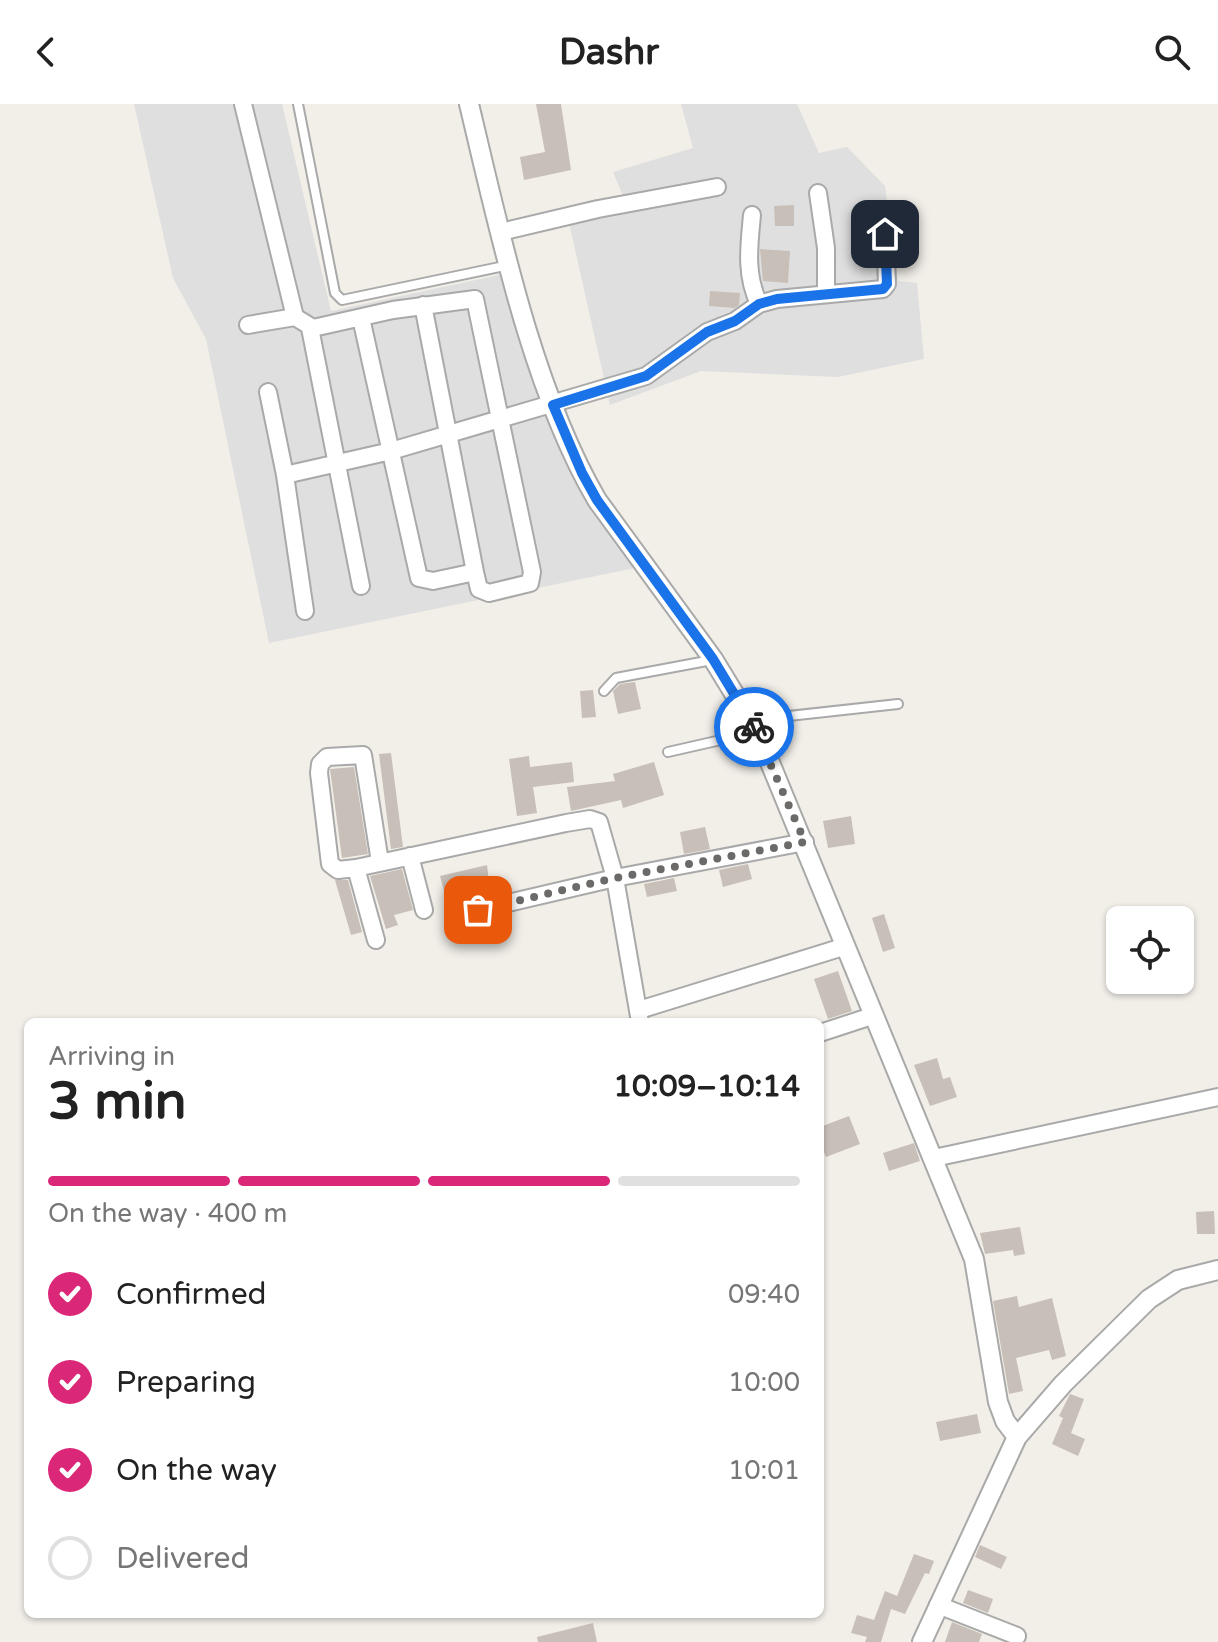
<!DOCTYPE html>
<meta charset="utf-8">
<style>
:root{--surface:#fff;--page:#f6f6f6;--text:#222;--muted:#767676;--line:#e0e0e0;--accent:#db2777}
body{margin:0;font-family:"Varela Round",sans-serif;background:var(--page);color:var(--text);height:100vh;display:flex;flex-direction:column;font-size:30px;white-space:nowrap}
*{box-sizing:border-box;margin:0}
p{font-size:26px;color:var(--muted)}
.icon{flex:none;width:44px;height:44px;fill:none;stroke:currentColor;stroke-width:2;stroke-linecap:round;stroke-linejoin:round}
.map{position:relative;flex:1;overflow:hidden}
.details{position:absolute;left:24px;top:914px;width:800px;height:600px;display:flex;flex-direction:column;background:var(--surface);border-radius:12px;box-shadow:0 2px 6px #0004}
.details>*{flex:none}
.buttons{position:absolute;left:1106px;top:802px;display:grid;gap:16px}
.buttons a{display:grid;place-items:center;width:88px;height:88px;border-radius:12px;background:var(--surface);box-shadow:0 2px 6px #0004;font-size:40px}
.pin{position:absolute;display:grid;place-items:center;width:68px;height:68px;color:#fff;margin:-34px;border-radius:16px;box-shadow:0 4px 12px #0006}
.courier{position:absolute;display:grid;place-items:center;width:80px;height:80px;margin:-40px;border:6px solid #1a73e8;border-radius:50%;background:#fff;color:#222;box-shadow:0 2px 10px #0007}
.summary em{font-style:normal;font-weight:700}
.summary div{display:flex;flex-direction:column-reverse}
.summary{display:flex;align-items:center;justify-content:space-between;height:136px;padding:0 24px}
h1{font-size:52px;font-weight:700;line-height:60px}
.bar{display:grid;grid-template-columns:repeat(4,1fr);gap:12px 8px;align-content:center;height:96px;padding:0 24px}
.bar i{height:10px;border-radius:6px;background:var(--line)}
.bar .on{background:var(--accent)}
.bar p{grid-column:span 4}
ol{padding:0 24px;list-style:none}
li{display:flex;align-items:center;gap:24px;height:88px}
li p{margin-inline-start:auto}
li .icon{padding:8px;border-radius:50%;background:var(--accent);color:#fff;stroke-width:4}
li:last-child{color:var(--muted)}
li i{width:44px;height:44px;border:4px solid var(--line);border-radius:50%}
header{display:flex;justify-content:space-between;align-items:center;height:104px;padding:0 24px;background:var(--surface);font-size:36px;font-weight:700}
.map>svg:first-child{display:block}
.residential{fill:#e0dfdf}
.building{fill:#c7bfb8}
.lines{fill:none;stroke-linecap:round;stroke-linejoin:round}
.service-casing{stroke:#a9a9a9;stroke-width:12}
.minor-casing{stroke:#a9a9a9;stroke-width:20}
.tertiary-casing{stroke:#a9a9a9;stroke-width:22}
.service{stroke:#fff;stroke-width:8}
.minor{stroke:#fff;stroke-width:16}
.tertiary{stroke:#fff;stroke-width:18}
.done{stroke:#6b6a68;stroke-width:8;stroke-dasharray:0 14.4}
.route{stroke:#1a73e8;stroke-width:10}
</style>
<header><svg class="icon" aria-label="back" viewBox="0 0 24 24"><path d="M15 5l-7 7 7 7"/></svg>Dashr<svg class="icon" aria-label="search" viewBox="0 0 24 24"><circle cx="10" cy="10" r="6"/><path d="M15 15l6 6"/></svg></header>
<div class="map">
<svg width="1218" height="1538" viewBox="0 0 1218 1538">
<rect width="100%" height="100%" fill="#f2efe9"/>
<path class="residential" d="M134 0H282L331 207 508 169 549 323 587 398 635 464 269 539 206 235 173 174Z
M681 0H797L819 49 847 43 885 82 898 177 917 179 924 255 838 273 701 267 610 301 567 110 623 92 613 68 693 44Z"/>
<path class="building" d="M536 0H561L571 66 524 76 520 53 545 48Z
M794 101V122H775L774 102Z
M760 145 790 147 788 179 763 177Z
M710 187 740 189 739 201 735 204 709 202Z
M635 578 641 605 618 610 613 587 620 580Z
M593 586 596 613 582 614 580 587Z
M391 649 403 743 391 745 379 650Z
M529 652 530 663 572 658 574 678 533 683 537 709 517 712 509 655Z
M654 658 664 691 623 704 621 696 571 707 567 683 615 677 613 670Z
M354 663 368 750 342 754 330 665Z
M851 712 855 740 828 744 823 717Z
M705 723 710 745 684 750 680 728Z
M748 760 752 775 723 783 719 766Z
M487 761 489 778 461 783 462 786 445 791 440 772Z
M402 765 413 806 394 811 398 821 386 825 370 772Z
M674 774 677 787 647 793 644 780Z
M335 776H348L362 828 351 831Z
M884 810 895 844 883 848 872 814Z
M472 815H489L494 836 477 840Z
M838 867 852 907 828 915 814 875Z
M937 954 943 975 950 973 957 993 930 1002 914 961Z
M849 1012 860 1040 826 1053 820 1038V1023Z
M914 1039 920 1057 889 1067 883 1049Z
M1214 1107 1215 1130H1197L1196 1108Z
M1020 1123 1025 1150 1014 1152 1013 1146 985 1150 980 1129Z
M1017 1192 1019 1203 1052 1194 1066 1252 1052 1256 1049 1246 1016 1254 1023 1287 1009 1290 993 1197Z
M1070 1290 1084 1295 1071 1329 1085 1335 1078 1352 1052 1340 1063 1314 1059 1312Z
M977 1310 981 1329 940 1337 936 1318Z
M980 1441 1007 1453 1001 1465 975 1453Z
M914 1450 934 1457 929 1470 925 1469 905 1510 891 1505 881 1538H865L867 1533 851 1529 857 1511 874 1516 885 1487 897 1492Z
M968 1486 993 1495 988 1509 963 1499Z
M952 1518 982 1530 979 1538H945Z
M593 1519 597 1538H538L537 1533Z"/>
<g class="lines">
<g class="service-casing">
<path id="service" d="M298 0 335 189 342 196 509 161
M604 587 616 574 712 556
M752 616 898 600
M668 648 756 628"/>
</g>
<g class="minor-casing">
<path id="minor" d="M243 0 295 213
M818 89 826 144V190
M752 111C749 143 745 170 759 200
M501 128 598 105 717 83
M423 201 475 468
M248 221 295 213 313 224 393 206 475 195 532 468 530 479 489 489 479 485 475 468 433 477 419 474 361 214
M310 224 361 482
M268 288 285 371
M305 507 285 371 391 347 646 272 707 228 735 217 759 200 777 195 883 185 887 180 884 106
M410 752 424 806
M380 758 363 651 327 653 320 660 319 669 330 760 338 766 356 764 566 719 590 715 599 718 615 774 640 918
M356 764 376 836
M478 806 615 774 805 738
M639 906 843 843
M820 929 872 912
M934 1054 1218 993
M938 1501 1017 1532"/>
</g>
<g class="tertiary-casing">
<path id="tertiary" d="M469 0C499 125 532 285 597 396L713 555 757 627 974 1155 998 1298 1005 1317 1017 1333
M922 1538 1017 1333 1063 1280 1149 1195 1178 1176 1218 1166"/>
</g>
<use href="#service" class="service"/>
<use href="#minor" class="minor"/>
<use href="#tertiary" class="tertiary"/>
</g>
<g class="lines">
<path class="done" d="M478 806 615 774 805 738 754 623"/>
<path class="route" d="M754 623 713 555 597 396 582 369 553 301 646 272 707 228 735 217 759 200 777 195 883 185 887 180 885 130"/>
</g>
</svg>
<div class="buttons">
<a><svg class="icon" aria-label="locate" viewBox="0 0 24 24"><circle cx="12" cy="12" r="6"/><path d="M12 2v4M12 18v4M2 12h4M18 12h4"/></svg></a>
</div>
<div class="pin" style="left:478px;top:806px;background:#ea580c"><svg class="icon" aria-label="bag" viewBox="0 0 24 24"><path d="M5 8h14l-1 12H6zM9 8a3 3 0 0 1 6 0"/></svg></div>
<div class="pin" style="left:885px;top:130px;background:#1f2937"><svg class="icon" aria-label="home" viewBox="0 0 24 24"><path d="M3 11l9-7 9 7M6 9v11h12V9"/></svg></div>
<div class="courier" style="left:754px;top:623px"><svg class="icon" aria-label="bike" viewBox="0 0 24 24"><circle cx="6" cy="16" r="4"/><circle cx="18" cy="16" r="4"/><path d="M6 16l4-8h5l3 8M10 8l3 8H6M13 5h3"/></svg></div>
<section class="details">
<div class="summary"><div><h1>3 min</h1><p>Arriving in</p></div><em>10:09–10:14</em></div>
<div class="bar"><i class="on"></i><i class="on"></i><i class="on"></i><i></i><p>On the way · 400 m</p></div>
<ol>
<li><svg class="icon" aria-label="check" viewBox="0 0 24 24"><path d="M5 12l5 5 9-10"/></svg>Confirmed<p>09:40</p></li>
<li><svg class="icon" aria-label="check" viewBox="0 0 24 24"><path d="M5 12l5 5 9-10"/></svg>Preparing<p>10:00</p></li>
<li><svg class="icon" aria-label="check" viewBox="0 0 24 24"><path d="M5 12l5 5 9-10"/></svg>On the way<p>10:01</p></li>
<li><i></i>Delivered</li>
</ol>
</section>
</div>
